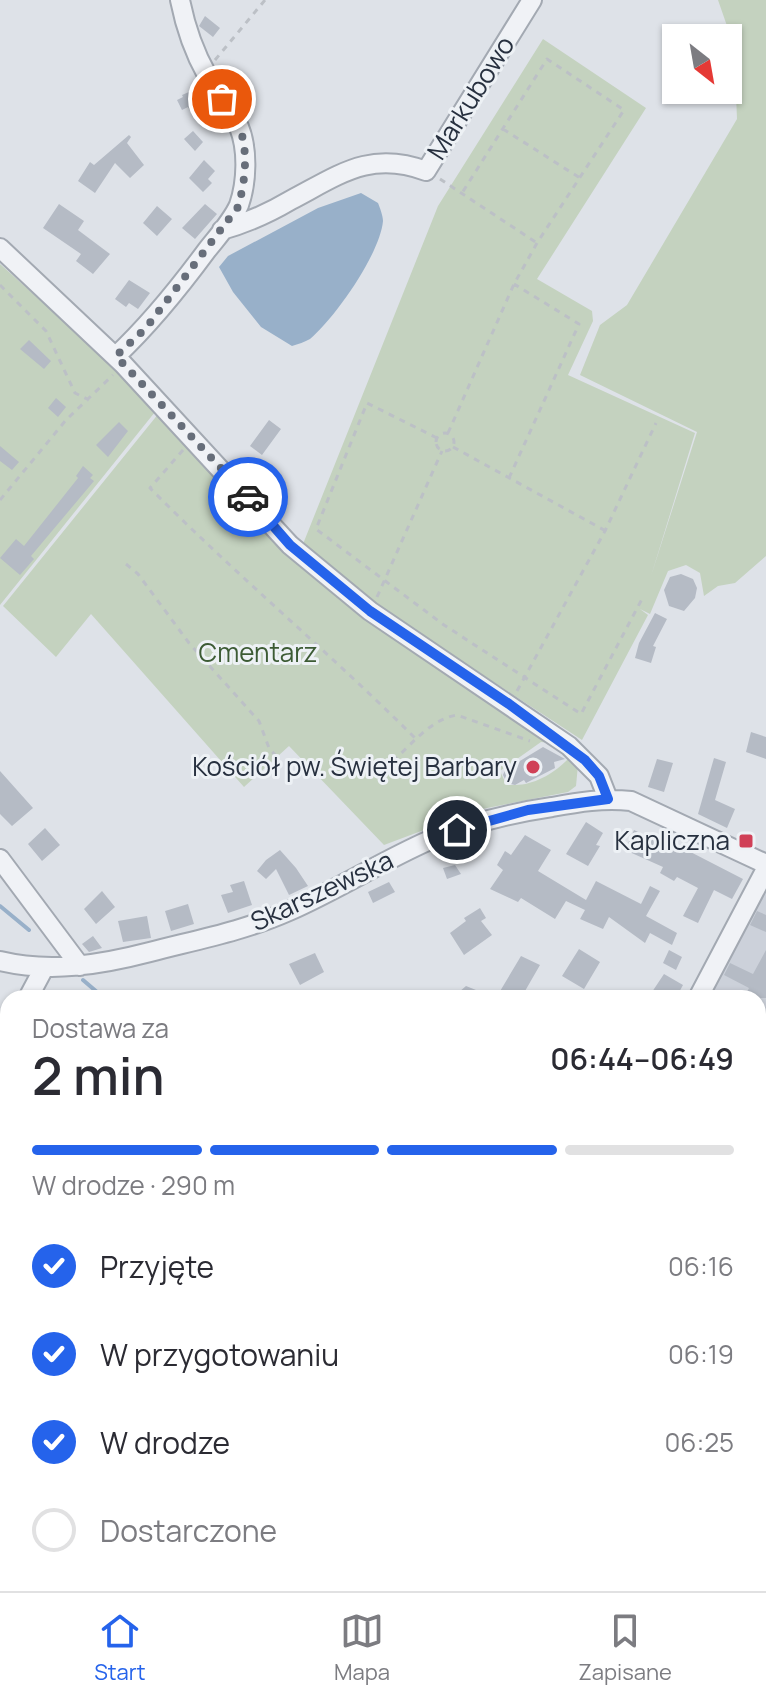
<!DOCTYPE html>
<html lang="pl">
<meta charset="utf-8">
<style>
:root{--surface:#fff;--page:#f7f7f7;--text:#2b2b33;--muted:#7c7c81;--line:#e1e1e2;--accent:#2563eb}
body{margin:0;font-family:Manrope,sans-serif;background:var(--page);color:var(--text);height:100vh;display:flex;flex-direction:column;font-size:30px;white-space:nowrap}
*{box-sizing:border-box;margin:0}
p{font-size:26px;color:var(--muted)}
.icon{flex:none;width:44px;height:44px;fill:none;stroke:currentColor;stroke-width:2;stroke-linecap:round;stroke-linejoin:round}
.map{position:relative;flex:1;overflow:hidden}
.side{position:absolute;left:0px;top:990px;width:766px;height:602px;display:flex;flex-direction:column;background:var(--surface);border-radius:24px 24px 0 0;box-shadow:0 2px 6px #0004}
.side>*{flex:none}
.needle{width:52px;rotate:149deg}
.tools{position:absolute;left:662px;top:24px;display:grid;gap:16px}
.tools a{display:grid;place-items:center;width:80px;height:80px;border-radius:0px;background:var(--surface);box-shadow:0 2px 6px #0004;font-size:40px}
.pin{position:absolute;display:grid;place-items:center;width:68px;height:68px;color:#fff;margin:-34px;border:4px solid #fff;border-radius:50%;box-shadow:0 2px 8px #0007}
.courier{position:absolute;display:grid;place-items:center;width:80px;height:80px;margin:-40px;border:6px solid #2563eb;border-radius:50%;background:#fff;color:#222;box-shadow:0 2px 10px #0007}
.headline em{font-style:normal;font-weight:600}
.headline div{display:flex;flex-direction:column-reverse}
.headline{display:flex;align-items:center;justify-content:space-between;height:136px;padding:0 32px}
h1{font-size:52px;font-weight:600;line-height:60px}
.bar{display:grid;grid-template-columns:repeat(4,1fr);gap:12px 8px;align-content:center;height:96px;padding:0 32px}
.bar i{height:10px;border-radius:6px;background:var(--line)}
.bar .on{background:var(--accent)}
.bar p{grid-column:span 4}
ol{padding:0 32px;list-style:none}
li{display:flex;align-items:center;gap:24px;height:88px}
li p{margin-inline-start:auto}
li .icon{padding:8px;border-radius:50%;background:var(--accent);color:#fff;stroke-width:4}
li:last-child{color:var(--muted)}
li i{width:44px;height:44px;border:4px solid var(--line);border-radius:50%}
.menu{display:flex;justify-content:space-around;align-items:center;height:112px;border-top:2px solid var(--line);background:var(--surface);font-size:22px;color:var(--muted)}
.menu a{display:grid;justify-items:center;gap:4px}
.menu .on{color:var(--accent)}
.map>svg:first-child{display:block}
.built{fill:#ccd1da}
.green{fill:#c4d2bf}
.water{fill:#98b0c9}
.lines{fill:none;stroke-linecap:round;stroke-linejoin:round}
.stream{stroke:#98b0c9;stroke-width:4}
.building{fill:#b5bbc5}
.minor-casing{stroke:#a3a9b2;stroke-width:22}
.path{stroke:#bcc0c6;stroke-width:3;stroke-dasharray:6 6;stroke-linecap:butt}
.minor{stroke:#f0f2f6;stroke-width:18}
.done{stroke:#676e7a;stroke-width:8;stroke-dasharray:0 14.4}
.route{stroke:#2563eb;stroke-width:10}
.poi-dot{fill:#d04057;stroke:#edf1f5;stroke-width:3}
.labels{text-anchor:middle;stroke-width:6;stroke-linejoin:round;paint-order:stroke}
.street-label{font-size:26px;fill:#27303f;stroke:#edf1f5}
.park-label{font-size:26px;fill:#3c5b34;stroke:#edf1f5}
.poi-label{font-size:26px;fill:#27303f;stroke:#edf1f5;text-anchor:end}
</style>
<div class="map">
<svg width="766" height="1591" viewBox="0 0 766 1591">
<rect width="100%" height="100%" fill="#dee2e8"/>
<path class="built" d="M766 881V1087L758 1101V998H697Z
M458 1584H548L559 1591H450Z"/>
<path class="green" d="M718 0H766V556L735 583 718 586 704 596 700 573 686 565 668 571 650 614 640 609 648 615 582 740 379 607 303 544 438 206 543 39 646 108 537 279 592 311 593 321 568 375 695 433 651 576 697 432 580 375 600 325 627 305 737 119 734 46Z
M0 264 159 407 0 605Z
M159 413 289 554 552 743 541 742 500 771 506 784C529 789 554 774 569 758L578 765 576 786 568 792 477 810 384 845 289 746 244 787 91 614 56 657 3 606Z
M0 1289 8 1291V1356L0 1361Z"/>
<path class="water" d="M361 193 378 203C380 208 383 216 383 221 380 254 335 318 310 339 305 342 298 344 292 346L261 327 233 292 219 267 228 256 318 208Z"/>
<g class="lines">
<path class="stream" d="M0 906 29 930
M83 980 104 998
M758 1430 766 1434"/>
</g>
<path class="building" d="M205 16 220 28 213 37 199 26Z
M198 88 208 106 192 114 188 107 182 110 177 100 183 97 182 95Z
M193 131 203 142 195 151 184 139Z
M129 135 131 137 127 143 144 165 130 178 115 163 95 193 78 181 90 162 94 165Z
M204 160 215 171 208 179 212 183 203 192 189 178Z
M59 204 84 221 78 230 110 254 93 274 76 261 81 254 43 228Z
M205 204 217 214 195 239 182 228Z
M157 206 172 219 157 236 143 223Z
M129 280 150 293 138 309 129 303 126 307 115 299Z
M29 340 51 361 44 369 20 349Z
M56 398 66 407 58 417 48 408Z
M269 420 281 429 262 455 250 446Z
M119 422 128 431 108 457 96 445Z
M0 446 19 462 12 470 0 461Z
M83 466 93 475 90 478 94 481 31 556 34 559 20 575 0 558 16 539 24 546 78 478 76 476Z
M681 574 693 579 697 588 695 598 684 611 669 606 664 590 670 577Z
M655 613 667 619 653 646 656 647 651 663 635 658 639 643Z
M751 732 766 737V759L746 752Z
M543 747 565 759 554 762 555 768 526 783 524 780 515 785 507 783 503 775 505 770Z
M714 758 726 762 715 800 735 809 727 828 698 814Z
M657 759 673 763 664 792 648 787Z
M0 771 33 808 12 826 0 814Z
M586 822 603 833 596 845 600 846 588 866 566 854Z
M45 828 60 845 42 861 28 844Z
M634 830 673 849 675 844 743 879 732 899 714 890 698 923 683 916 698 888 677 877 674 881 660 873 663 867 625 850Z
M525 835 551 850 538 871 586 900 596 881 641 904 650 886 660 891 646 916 677 933 672 945 650 933 645 943 609 917 603 929 580 919 585 910 566 901 555 919 521 898 518 902 490 889 503 870 497 865 505 851 511 855Z
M280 850 296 868 308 886 289 895 276 869 266 879 257 871 266 860Z
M455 865 461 874 447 879 443 868Z
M244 881 252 905 228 913 221 895 233 892 230 885Z
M389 882 395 892 373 903 368 892Z
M102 891 115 907 96 924 84 909Z
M188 904 194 924 171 931 165 911Z
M480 908 486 918 481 921 492 935 464 955 450 933 466 921 464 918Z
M757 911 766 915V932L750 925Z
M147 916 151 938 123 942 118 921Z
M93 936 102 948 89 952 82 944Z
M579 949 600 962 584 989 562 976Z
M669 950 682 957 676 970 663 963Z
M766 950V998H753L746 994 749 988 724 975 730 963 753 974Z
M315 953 324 972 300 985 289 964Z
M521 956 540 965 521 998H496Z
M664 974 683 985 676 998H648Z
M466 986 496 998H452Z"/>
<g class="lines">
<g class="minor-casing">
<path id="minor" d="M222 230C247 223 269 213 291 200 339 175 370 150 426 171L532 0
M0 248 123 364 290 545 370 611 569 746 599 776 608 799
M116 356C150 324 179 288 207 250 218 236 232 221 239 205 247 182 248 149 239 127 232 108 216 92 207 75 194 52 185 25 180 0
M0 859 80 966
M0 961C50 973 100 965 150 952 196 940 244 931 289 911 337 890 382 861 430 840 468 824 511 813 552 807 579 802 603 798 631 801L766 864
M28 998 44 968
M698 998 766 869
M0 1122 8 1128
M0 1137 8 1143
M0 1283 8 1284
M758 1316 766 1320
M0 1368 8 1363
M758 1571 766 1555
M272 1584 275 1591
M565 1584 575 1591
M5 1591 18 1584
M749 1591 752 1584"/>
</g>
<path class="path" d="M215 60 265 0
M503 129 580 178
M440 179 537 243
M0 285 46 331 75 393 89 400
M436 442a9 9 0 1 1 18 0a9 9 0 1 1-18 0Z
M448 433 514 284 537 243 624 110 547 59 462 193
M437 438 367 403 316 529 444 625 581 714 642 599
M453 447 604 530
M183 450 150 488C236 575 330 653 416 739
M509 478 579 324 514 284
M0 500 66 420 113 375
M126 564 138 574 189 643 259 721 269 748 277 757
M377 597 442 451
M517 691 605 531 656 423
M393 761C412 744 431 719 457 715L530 741
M8 1009V1010
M0 1031 8 1021"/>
<use href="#minor" class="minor"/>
</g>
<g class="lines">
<path class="done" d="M222 99C227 107 235 116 239 126 249 151 245 183 238 207L146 328 116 356 248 497"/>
<path class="route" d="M248 497 290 545 370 611 509 704 585 760 599 776 608 799 528 810 457 830"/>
</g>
<g class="poi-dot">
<circle cx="533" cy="767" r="8"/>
<rect x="738" y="833" width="16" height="16" rx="4"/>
</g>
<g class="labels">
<g class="street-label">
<text transform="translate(471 98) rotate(-58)" y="9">Markubowo</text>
<text transform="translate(322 891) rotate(-25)" y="9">Skarszewska</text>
</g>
<g class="park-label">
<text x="258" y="662">Cmentarz</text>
</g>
<g class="poi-label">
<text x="517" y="776">Kościół pw. Świętej Barbary</text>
<text x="730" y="850">Kapliczna</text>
</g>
</g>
</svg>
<div class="tools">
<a><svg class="needle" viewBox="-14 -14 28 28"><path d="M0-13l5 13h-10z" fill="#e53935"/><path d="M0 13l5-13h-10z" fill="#7c7c81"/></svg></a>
</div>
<div class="pin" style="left:222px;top:99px;background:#ea580c"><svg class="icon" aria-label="bag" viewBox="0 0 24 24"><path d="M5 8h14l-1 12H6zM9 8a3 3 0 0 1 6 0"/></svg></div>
<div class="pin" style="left:457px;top:830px;background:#1f2937"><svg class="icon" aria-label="home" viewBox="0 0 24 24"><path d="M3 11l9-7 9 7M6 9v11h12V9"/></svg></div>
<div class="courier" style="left:248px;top:497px"><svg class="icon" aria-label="car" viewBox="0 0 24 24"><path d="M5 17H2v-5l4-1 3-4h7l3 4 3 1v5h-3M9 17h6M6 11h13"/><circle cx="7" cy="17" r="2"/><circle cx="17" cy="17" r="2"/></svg></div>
<section class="side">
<div class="headline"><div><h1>2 min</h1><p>Dostawa za</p></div><em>06:44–06:49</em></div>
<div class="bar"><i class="on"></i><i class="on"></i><i class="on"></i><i></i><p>W drodze · 290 m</p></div>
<ol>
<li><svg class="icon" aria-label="check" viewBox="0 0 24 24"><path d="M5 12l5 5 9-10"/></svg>Przyjęte<p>06:16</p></li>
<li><svg class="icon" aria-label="check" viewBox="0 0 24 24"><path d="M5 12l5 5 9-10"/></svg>W przygotowaniu<p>06:19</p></li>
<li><svg class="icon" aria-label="check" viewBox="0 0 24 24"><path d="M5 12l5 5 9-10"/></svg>W drodze<p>06:25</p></li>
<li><i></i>Dostarczone</li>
</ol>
</section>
</div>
<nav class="menu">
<a class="on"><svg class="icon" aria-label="home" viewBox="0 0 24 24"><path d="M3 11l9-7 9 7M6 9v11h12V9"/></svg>Start</a>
<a><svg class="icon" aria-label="map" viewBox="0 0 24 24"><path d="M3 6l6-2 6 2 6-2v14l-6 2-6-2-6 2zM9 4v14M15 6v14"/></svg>Mapa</a>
<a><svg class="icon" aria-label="saved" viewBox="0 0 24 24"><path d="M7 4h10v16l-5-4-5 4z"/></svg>Zapisane</a>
</nav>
